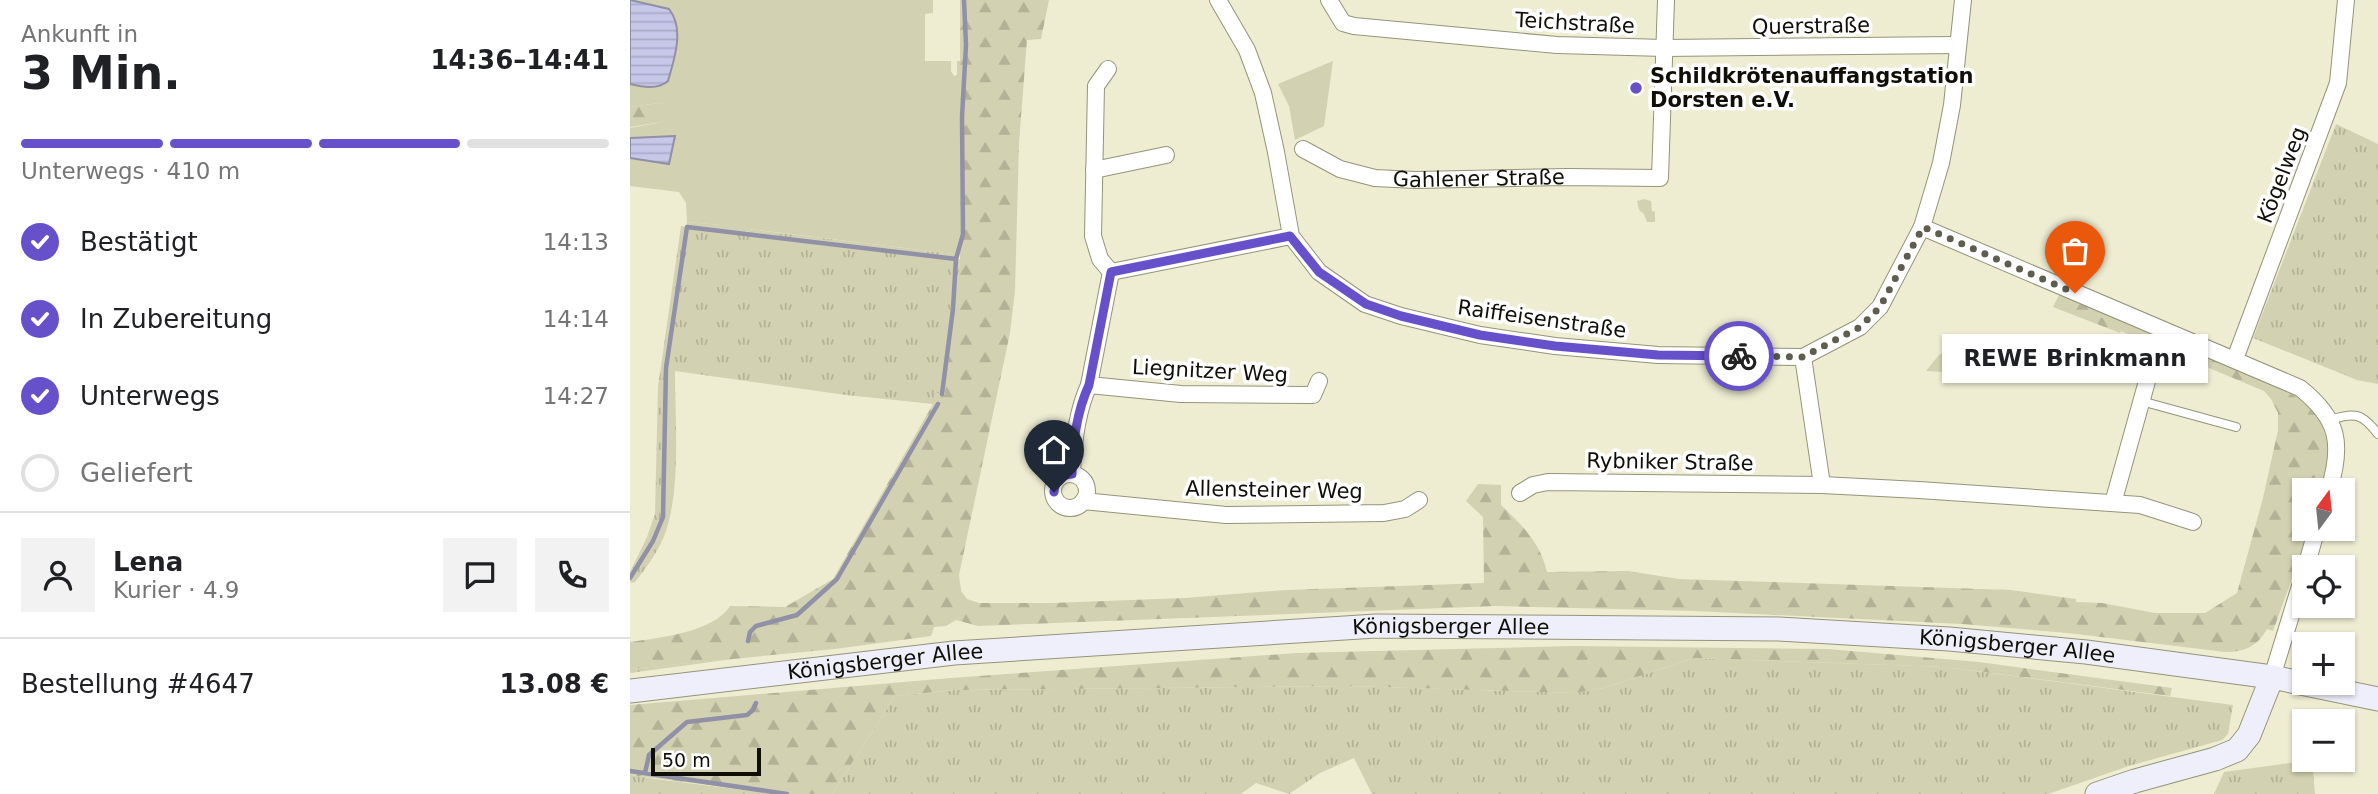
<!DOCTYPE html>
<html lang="de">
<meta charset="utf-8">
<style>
:root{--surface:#fff;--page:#f2f2f2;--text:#202124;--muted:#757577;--line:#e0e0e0;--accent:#6651ca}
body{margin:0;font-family:"DejaVu Sans",sans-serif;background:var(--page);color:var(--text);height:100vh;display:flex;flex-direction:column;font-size:26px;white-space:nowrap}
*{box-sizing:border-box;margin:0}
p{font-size:23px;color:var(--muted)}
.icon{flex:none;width:38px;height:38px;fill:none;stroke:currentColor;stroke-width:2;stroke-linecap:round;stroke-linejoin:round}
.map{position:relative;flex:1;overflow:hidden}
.panel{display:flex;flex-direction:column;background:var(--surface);width:630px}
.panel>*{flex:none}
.needle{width:46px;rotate:15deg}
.controls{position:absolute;left:1662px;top:478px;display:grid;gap:14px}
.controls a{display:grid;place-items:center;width:63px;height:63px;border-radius:0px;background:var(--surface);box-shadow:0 2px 5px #0004;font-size:35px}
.scale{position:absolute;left:21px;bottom:18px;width:110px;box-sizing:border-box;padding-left:7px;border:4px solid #100f07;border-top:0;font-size:19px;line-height:24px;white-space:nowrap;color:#100f07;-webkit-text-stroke:5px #fff;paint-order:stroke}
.pin{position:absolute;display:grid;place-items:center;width:60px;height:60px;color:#fff;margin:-72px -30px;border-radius:50% 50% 50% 0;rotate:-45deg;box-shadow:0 0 7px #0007}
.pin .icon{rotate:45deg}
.courier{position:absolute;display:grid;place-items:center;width:70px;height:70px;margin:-35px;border:5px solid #6651ca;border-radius:50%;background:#fff;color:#222;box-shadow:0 2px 9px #0007}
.bubble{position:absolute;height:49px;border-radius:0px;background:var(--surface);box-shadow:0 2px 5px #0004;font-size:23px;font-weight:800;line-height:49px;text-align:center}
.overview em{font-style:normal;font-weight:800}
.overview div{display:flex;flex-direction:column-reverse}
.overview{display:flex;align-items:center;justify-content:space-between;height:119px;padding:0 21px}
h1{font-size:46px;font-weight:800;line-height:52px}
.bar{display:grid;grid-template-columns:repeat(4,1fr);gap:10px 7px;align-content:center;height:84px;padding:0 21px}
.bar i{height:9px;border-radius:5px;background:var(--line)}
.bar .on{background:var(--accent)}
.bar p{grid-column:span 4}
.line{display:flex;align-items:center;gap:18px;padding:0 21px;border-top:2px solid var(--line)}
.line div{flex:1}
.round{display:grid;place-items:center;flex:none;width:74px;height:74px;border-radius:0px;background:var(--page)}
ol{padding:0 21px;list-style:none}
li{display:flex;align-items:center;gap:21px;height:77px}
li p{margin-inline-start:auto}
li .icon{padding:7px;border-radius:50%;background:var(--accent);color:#fff;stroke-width:4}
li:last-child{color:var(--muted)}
li i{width:38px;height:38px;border:4px solid var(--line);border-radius:50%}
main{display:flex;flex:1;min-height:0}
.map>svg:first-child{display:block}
.grass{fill:url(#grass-tufts)}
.forest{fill:url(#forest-firs)}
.green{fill:#d2d1b1}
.water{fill:url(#water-rules);stroke:#9090a6;stroke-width:2}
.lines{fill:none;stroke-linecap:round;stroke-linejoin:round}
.stream{stroke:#9090a6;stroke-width:4.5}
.lane-casing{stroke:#94947b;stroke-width:10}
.street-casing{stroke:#94947b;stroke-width:18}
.secondary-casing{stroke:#94947b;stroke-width:25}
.lane{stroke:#fff;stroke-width:8}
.street{stroke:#fff;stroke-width:16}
.secondary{stroke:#efeffc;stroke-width:23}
.done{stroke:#5e5d4e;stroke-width:7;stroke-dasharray:0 12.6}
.route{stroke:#6651ca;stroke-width:9}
.poi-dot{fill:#6651ca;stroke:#fff;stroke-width:2.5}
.labels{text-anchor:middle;stroke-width:7;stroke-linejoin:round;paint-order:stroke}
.street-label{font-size:21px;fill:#100f07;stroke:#fff}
.poi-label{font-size:21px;font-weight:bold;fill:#100f07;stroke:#fff;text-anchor:start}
</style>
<main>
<section class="panel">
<div class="overview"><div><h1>3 Min.</h1><p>Ankunft in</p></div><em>14:36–14:41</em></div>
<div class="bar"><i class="on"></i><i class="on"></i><i class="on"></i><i></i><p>Unterwegs · 410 m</p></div>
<ol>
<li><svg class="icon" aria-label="check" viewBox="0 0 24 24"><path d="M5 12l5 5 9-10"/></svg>Bestätigt<p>14:13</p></li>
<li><svg class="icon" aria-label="check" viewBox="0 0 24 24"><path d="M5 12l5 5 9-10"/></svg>In Zubereitung<p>14:14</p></li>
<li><svg class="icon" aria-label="check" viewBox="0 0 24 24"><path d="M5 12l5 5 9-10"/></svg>Unterwegs<p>14:27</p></li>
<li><i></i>Geliefert</li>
</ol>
<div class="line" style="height:126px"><a class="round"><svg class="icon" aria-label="person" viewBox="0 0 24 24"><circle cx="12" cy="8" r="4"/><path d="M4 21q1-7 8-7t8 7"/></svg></a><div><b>Lena</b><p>Kurier · 4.9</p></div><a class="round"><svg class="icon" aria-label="chat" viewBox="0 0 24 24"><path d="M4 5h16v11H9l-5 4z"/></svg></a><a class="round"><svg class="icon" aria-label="phone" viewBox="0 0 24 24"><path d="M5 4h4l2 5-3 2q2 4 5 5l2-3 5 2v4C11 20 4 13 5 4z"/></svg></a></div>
<div class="line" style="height:91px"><div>Bestellung #4647</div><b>13.08 €</b></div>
</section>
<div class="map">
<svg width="1748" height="794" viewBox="0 0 1748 794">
<defs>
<pattern id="grass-tufts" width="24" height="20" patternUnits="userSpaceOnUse" patternTransform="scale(1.75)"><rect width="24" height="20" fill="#d2d1b1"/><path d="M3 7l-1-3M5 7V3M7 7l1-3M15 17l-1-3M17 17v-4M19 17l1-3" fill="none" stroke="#b3b297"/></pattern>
<pattern id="forest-firs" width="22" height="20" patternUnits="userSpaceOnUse" patternTransform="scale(1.75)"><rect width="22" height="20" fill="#d2d1b1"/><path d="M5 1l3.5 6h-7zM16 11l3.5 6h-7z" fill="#b3b297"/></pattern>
<pattern id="water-rules" width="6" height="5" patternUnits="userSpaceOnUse" patternTransform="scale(1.75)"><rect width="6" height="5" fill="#c7c7ea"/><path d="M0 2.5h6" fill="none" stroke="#aaaac7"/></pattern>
</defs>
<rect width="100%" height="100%" fill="#eeedd2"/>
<path class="grass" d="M1706 124 1748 144V384L1727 380 1623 338Z
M57 222 91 225V228L118 232V229L323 254 330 260 318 388 315 396 303 404 216 395 45 371C45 419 51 486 36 531 30 549 17 567 5 582L1 583 0 572 17 537 25 514 28 387 51 226 56 227Z
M110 658 0 673V669Z
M1064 658 1314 667 1603 705 1598 734 1592 740 1499 766 1418 794H742L724 758 690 773 659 794 626 783 611 794H202L265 696 325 690 718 686 945 693 974 688Z
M1682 760 1685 794H1584L1594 772Z
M0 775 25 779 147 794H0Z"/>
<path class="forest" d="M330 0H419L411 39 397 40 389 143 385 291 380 333 329 575 331 591 337 599 349 603H422L554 598 656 590 854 583 853 517 836 501 848 484 871 485V505C892 525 910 542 917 572L998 571 1049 579 1381 590 1446 599V602L1472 603 1525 613H1575L1607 593 1633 498 1648 430V413L1641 399 1634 391 1491 331 1490 333 1423 307 1429 295 1651 387C1699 416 1704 437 1692 490H1675V528L1680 529 1643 631 1637 629C1627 647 1614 652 1595 652L1438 633 1332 624 1065 611 866 606 348 626 326 620 316 626 304 627 301 636 205 649 0 669V642C29 638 84 632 100 606L155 607 203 579 303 404 305 392 315 395 330 260Z
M29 103 38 105C40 112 37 118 32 122L0 127V107Z
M943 646 1198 649 1349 662 1542 688 1540 696 1314 667 1064 658 974 688 945 693 718 686 325 690 265 696 202 794H147L0 775V705L321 678 666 653Z"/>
<path class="green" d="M0 0H303V13L295 14V61H321V71L324 76 327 75V61H330V249L326 257 323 254 119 229 117 232 91 229V225L57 222 56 203 49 192 0 186V128L32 122C37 117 40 112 37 105L29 103 0 107Z
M703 61 694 126 665 140 659 106 648 84Z
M1014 199 1021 201 1022 211 1025 212V222H1017L1014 214 1009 210 1007 201Z
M1320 350 1337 353 1349 363 1361 358 1394 363V377L1296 371 1309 355Z"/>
<path class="water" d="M0 0 39 9C55 29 44 60 38 81 28 90 12 87 0 84Z
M45 136 39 164 0 158V138Z"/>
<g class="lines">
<path class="stream" d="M312 394 323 309 326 259 333 234 332 117 336 45 334 0
M0 578 23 541 33 517 36 368 57 227 326 259
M118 641 120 632 126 626 167 615 207 579 308 404
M0 771 157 794
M15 773 19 755 57 722 117 715 123 710 126 703"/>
<g class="lane-casing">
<path id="lane" d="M1511 401 1606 427
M1700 420C1725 412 1732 413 1748 434"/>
</g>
<g class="street-casing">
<g id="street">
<path d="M588 0 617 50 633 93 646 152 661 236 689 272 735 304 771 316 850 335 925 346 1028 355 1173 357 1230 327 1250 307 1292 227 1311 163 1322 105 1333 0"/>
<path d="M699 0 713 23 724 26 927 45 1034 48 1328 45"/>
<path d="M478 69 466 86 463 236 470 259 481 272"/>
<path id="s1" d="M673 149 710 169 745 178 786 180 937 177 1030 178 1036 0"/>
<path d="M464 170 536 155"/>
<path d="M1292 227 1670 388C1709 419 1713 444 1699 490"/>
<path d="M1173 357 1192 485"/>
<path d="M1605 359 1708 83 1716 0"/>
<path d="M459 385 551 394 683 395 689 381"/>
<path d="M442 474C443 445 447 411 459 385L481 272 661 236"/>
<circle cx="440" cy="491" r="17"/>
<path d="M890 493 903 485 918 482 1192 485 1289 490 1510 505 1563 522"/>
<path d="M453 501 596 515 754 513 775 509 789 500"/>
<path d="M1483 503 1519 374 1506 363"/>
<path d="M1676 567 1687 528"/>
<path d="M1642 677 1675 570"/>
</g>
</g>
<g class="secondary-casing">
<g id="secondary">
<path id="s2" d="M0 691 324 653 746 626 1149 629 1319 639 1456 652 1642 677 1748 699"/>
<path d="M1467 794 1505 781 1585 759 1607 750 1619 735 1642 677"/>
</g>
</g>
<use href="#lane" class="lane"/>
<use href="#street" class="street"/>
<use href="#secondary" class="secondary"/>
</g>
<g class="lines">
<path class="done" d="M1109 356 1173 357 1230 327 1250 307 1293 227 1445 293"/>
<path class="route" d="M424 492C425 481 430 475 442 474 442 445 447 411 459 385L481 272 660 236 689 272 736 304 771 316 850 335 925 346 1028 355 1109 356"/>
</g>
<circle class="poi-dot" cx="1006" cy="88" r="7"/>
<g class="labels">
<g class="street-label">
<text transform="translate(945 23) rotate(3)" y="7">Teichstraße</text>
<text transform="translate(1181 26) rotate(-1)" y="7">Querstraße</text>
<text transform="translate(1652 175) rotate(-69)" y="7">Kögelweg</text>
<text dy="7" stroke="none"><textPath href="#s1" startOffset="182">Gahlener Straße</textPath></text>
<text transform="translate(912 319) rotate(8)" y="7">Raiffeisenstraße</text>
<text transform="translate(580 371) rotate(3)" y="7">Liegnitzer Weg</text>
<text transform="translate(1040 462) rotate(1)" y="7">Rybniker Straße</text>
<text transform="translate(644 490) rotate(1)" y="7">Allensteiner Weg</text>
<text dy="7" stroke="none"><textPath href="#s2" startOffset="824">Königsberger Allee</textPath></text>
<text dy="7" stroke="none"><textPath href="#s2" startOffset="1391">Königsberger Allee</textPath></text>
<text dy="7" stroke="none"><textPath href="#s2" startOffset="257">Königsberger Allee</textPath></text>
</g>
<g class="poi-label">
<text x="1020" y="83">Schildkrötenauffangstation<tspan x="1020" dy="24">Dorsten e.V.</tspan></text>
</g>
</g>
</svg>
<div class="controls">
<a><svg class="needle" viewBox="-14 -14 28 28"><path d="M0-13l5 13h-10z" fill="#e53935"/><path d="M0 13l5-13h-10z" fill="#757577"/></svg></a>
<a><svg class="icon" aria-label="locate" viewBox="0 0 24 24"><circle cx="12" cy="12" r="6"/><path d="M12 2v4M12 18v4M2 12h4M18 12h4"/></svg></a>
<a>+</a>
<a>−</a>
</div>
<div class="scale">50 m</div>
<div class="pin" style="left:1445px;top:293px;background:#ea580c"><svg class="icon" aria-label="bag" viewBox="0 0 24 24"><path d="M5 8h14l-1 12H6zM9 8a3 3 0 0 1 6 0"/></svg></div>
<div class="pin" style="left:424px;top:492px;background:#1f2937"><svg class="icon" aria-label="home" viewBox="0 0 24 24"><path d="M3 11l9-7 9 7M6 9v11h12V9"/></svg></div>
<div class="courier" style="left:1109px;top:356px"><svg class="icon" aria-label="bike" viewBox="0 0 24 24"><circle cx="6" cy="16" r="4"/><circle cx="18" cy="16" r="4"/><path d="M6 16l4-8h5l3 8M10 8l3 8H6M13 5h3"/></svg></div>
<div class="bubble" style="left:1312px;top:334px;width:266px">REWE Brinkmann</div>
</div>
</main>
